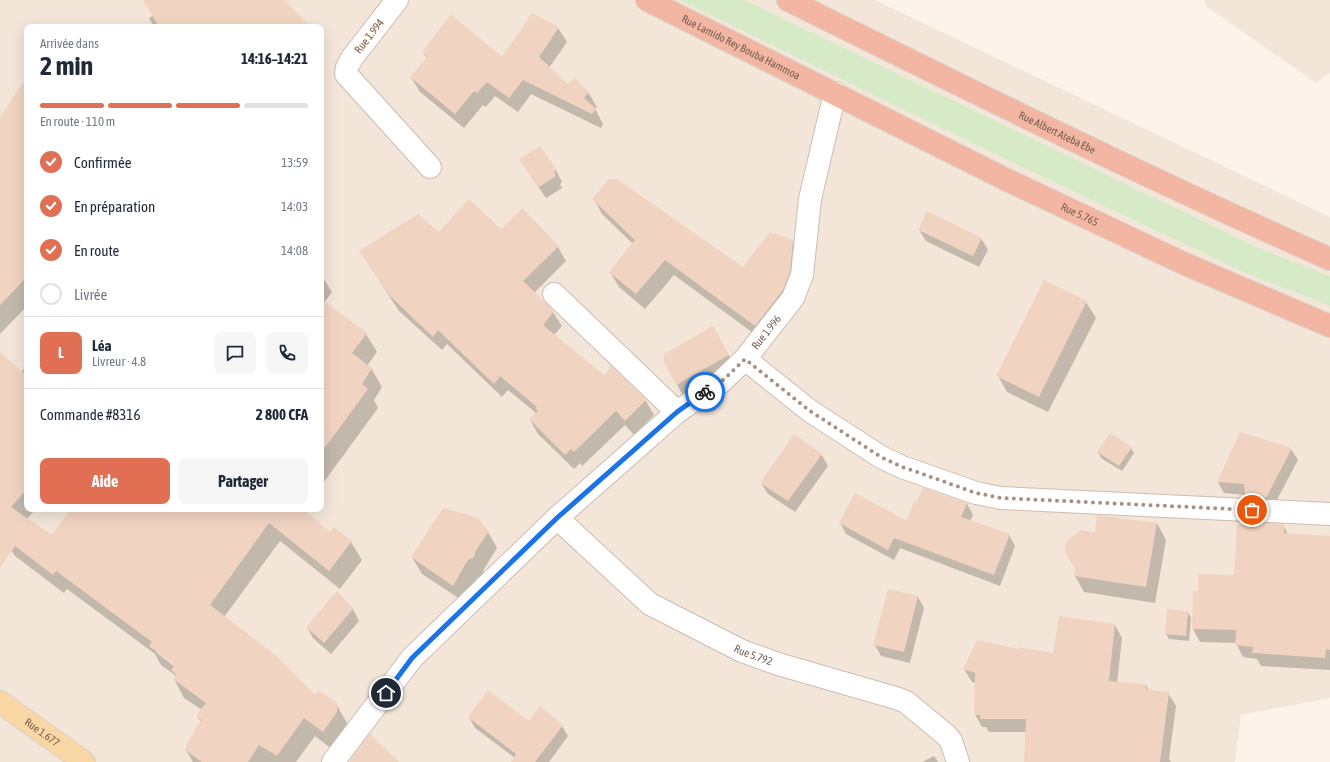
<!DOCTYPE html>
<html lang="fr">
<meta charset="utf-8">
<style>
:root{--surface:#fff;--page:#f6f6f7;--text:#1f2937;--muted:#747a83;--line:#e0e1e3;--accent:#e16f54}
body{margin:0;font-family:"Asap Condensed",sans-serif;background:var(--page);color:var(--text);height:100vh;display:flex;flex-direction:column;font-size:15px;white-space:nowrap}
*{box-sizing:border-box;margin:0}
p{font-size:13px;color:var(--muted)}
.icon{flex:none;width:22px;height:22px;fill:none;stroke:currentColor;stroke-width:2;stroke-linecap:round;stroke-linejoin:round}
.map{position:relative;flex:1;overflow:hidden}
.side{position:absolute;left:24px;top:24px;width:300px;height:488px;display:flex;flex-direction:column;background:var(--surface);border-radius:8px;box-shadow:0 4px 16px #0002}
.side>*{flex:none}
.pin{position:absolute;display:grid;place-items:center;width:34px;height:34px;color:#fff;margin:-17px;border:2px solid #fff;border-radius:50%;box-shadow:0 1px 4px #0007}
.courier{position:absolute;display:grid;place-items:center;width:40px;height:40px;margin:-20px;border:3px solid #1a73e8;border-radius:50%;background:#fff;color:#222;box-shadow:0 1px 5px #0007}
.summary em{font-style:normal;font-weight:700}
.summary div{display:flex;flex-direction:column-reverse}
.summary{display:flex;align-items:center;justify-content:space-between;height:68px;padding:0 16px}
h1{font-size:26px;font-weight:700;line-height:30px}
.bar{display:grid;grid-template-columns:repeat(4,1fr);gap:6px 4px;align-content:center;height:48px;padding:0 16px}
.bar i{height:5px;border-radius:3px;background:var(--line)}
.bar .on{background:var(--accent)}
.bar p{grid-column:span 4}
.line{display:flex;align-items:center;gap:10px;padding:0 16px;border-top:1px solid var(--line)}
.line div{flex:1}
.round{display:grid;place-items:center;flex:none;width:42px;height:42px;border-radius:8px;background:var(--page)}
ol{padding:0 16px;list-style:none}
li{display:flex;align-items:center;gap:12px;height:44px}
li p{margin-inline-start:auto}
li .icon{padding:4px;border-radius:50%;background:var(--accent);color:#fff;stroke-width:4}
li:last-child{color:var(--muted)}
li i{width:22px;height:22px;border:2px solid var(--line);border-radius:50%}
.cta{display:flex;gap:8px;margin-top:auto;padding:8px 16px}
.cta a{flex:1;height:46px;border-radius:8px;background:var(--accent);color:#fff;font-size:16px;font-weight:700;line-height:46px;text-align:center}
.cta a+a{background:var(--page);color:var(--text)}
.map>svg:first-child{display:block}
.residential{fill:#f3e6d8;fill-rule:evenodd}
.green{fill:#d6eac8}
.shadow{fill:#0003;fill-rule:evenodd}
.building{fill:#f1d3c2}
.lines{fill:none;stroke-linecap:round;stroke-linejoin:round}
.minor-casing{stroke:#cebcaf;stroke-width:24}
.major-casing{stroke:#d9d1cd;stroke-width:24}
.highway-casing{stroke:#d9d1cd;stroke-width:24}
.minor{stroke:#fff;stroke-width:22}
.major{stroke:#f8d7a5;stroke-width:22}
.highway{stroke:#f3b6a3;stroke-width:22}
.done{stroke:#a59184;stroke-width:4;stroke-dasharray:0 7.2}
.route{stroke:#1a73e8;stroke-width:5}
.labels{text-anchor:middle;stroke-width:3;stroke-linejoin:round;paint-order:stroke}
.street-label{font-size:11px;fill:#765b4d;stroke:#fef8f0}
</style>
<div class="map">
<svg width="1330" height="762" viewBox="0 0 1330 762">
<rect width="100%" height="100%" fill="#fcf4ea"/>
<path class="residential" d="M0 0H680L982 148 1245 273 1330 306V698L1241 715 1235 762H0ZM27 27H321V509H27Z
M745 0H875L1330 217V276L1259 248Z
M1204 0H1330V73L1316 83 1206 6Z"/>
<path class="green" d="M680 0H745L1259 248 1330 276V306L1245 273 982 148Z"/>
<path class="shadow" d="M144 0H283L308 27H154L149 18 153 16Z
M532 15 558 28 567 42 549 68 568 85 588 92 597 107 595 109 603 124 601 128 531 94 518 112 495 96 486 107 483 105 464 128 420 92 411 77 427 58 423 52 502 58Z
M27 103V306L0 334V119Z
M520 160 556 170 562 182 560 184 562 188 546 198Z
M594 199 743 269 792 241 801 256 764 341 674 275 645 309 619 287 610 272 633 244 602 214Z
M501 230 558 247 566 261 534 293 553 312 562 326 554 335 604 376 611 368 646 401 654 415 634 435 625 425 582 466 580 463 574 469 538 434 530 420 536 413 508 390 502 397 447 344 442 350 399 311 360 251 439 233Z
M919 230 981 238 988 250 979 267 926 241Z
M321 274 332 292 324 303 366 334 377 352 367 366 371 368 382 387 374 400 378 408 321 486Z
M1086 302 1096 318 1048 412 1007 392 998 376Z
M713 327 735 366 683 396 665 362Z
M0 353 21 372 27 366V509H36L27 519 52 536 72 509H304L303 511 330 533 335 528 351 542 362 560 340 589 280 541 224 617 315 697 336 704 347 723V730L333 750 315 736 296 762H193L186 750 201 722 197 716 202 710 184 698 174 679 175 675 161 665 155 654 67 589 64 593 15 556 6 541 0 536ZM157 651 179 667 178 669 157 653Z
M1241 433 1291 449 1298 460 1272 509 1252 508 1246 495 1224 493 1218 482Z
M1131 448 1134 453 1122 471 1101 458 1098 452Z
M821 454 828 466 795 512 768 494 761 483Z
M923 489 967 504 973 515 970 521 1009 535 1015 546 1000 586 900 548 894 560 846 534 840 523 907 522Z
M1157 523 1166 540 1155 603 1084 592 1075 576 1076 570 1066 553 1095 533Z
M1283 525 1288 534 1330 537V670L1261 666 1257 659 1243 657 1236 643 1200 642 1193 629 1199 592 1235 576Z
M488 532 497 548 484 569 483 574 477 578 463 601 422 574 412 557Z
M889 590 918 597 924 608 910 663 881 656 875 645Z
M337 593 353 609 359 621 331 654 313 638 307 627Z
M1187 612 1191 617 1189 641 1169 639 1166 634Z
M1115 625 1122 638 1117 683 1146 685 1149 691 1168 693 1176 706 1169 759 1171 762H1025L1026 732H989L986 727H982L975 714 976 683 972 682 964 669 1020 650 1054 654Z
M469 717 562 726 568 736 549 762H512L515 758 475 728Z
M934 756 938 762H922Z"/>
<path class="building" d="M143 0H285L310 27H159Z
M532 13 559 27 539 57 568 84 575 78 589 92 584 98 596 109 592 114 523 80 509 98 487 82 477 93 474 91 455 114 410 77 428 56 422 52 451 14 502 57Z
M27 76V277L0 305V118Z
M540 146 557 170 554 172 556 176 539 187 519 159Z
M609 179H617L743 267 770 232 793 240 790 272 783 290 755 326 665 260 636 294 609 272 635 240 592 199Z
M469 199 501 229 522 208 559 246 523 281 554 311 543 325 604 375 611 366 646 400 625 421 616 411 574 452 571 449 565 455 529 419 538 411 535 408 537 407 500 376 494 384 438 330 433 337 390 296 359 251 418 214 439 232Z
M927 211 982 238 973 256 918 230Z
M1044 280 1087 301 1039 397 996 376Z
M321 299 367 333 352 353 372 368 362 384 368 389 321 453Z
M713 326 729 355 676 385 664 362V354Z
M0 352 27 376V489L11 507 52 535 71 509H303L330 532 334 527 352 541 329 571 269 523 210 605 278 657 315 695 318 690 337 703V712L323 732 304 718 277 756 259 745 248 762H202L185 750 187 747 186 745 201 720 196 716 206 703 173 679 176 674 171 670 175 665 149 646 152 642 56 571 53 575 15 546 0 568Z
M1240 432 1292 448 1266 498 1245 497 1244 484 1217 482Z
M1110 433 1132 447 1119 466 1097 452Z
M794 434 822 454 788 501 760 483Z
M923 488 967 503 961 517 1010 534 994 575 894 538 888 550 839 523 855 493 907 521 914 501 917 502Z
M443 508 477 517 489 531 475 552 474 557 467 561 453 586 411 557Z
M1097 515 1157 523 1146 587 1074 576 1075 568 1065 553V546L1068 540 1080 530 1095 532Z
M1246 522 1284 524V533L1330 536V650L1326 649 1325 658 1252 653 1253 647 1235 645 1236 630 1192 629 1193 591H1198V574L1234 575 1237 525H1246Z
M888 589 918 596 904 652 873 645Z
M337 591 353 609 324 643 306 627Z
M1167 609 1188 611 1186 636 1165 634Z
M1059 616 1115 624 1109 681 1146 684V689L1169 692 1160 762H1024L1026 719H980V715H974L975 673 963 669 977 640 1019 649V647L1053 653Z
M488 690 529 721 540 706 563 725 535 762H511L516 754 468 717Z
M370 734 399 762H349Z"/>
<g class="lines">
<g class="minor-casing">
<g id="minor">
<path d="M397 0 352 58 347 67 346 74 430 167"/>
<path d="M554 294 677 412"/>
<path d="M745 359 810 411 881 457 902 467 976 493 1001 498 1330 514"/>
<path id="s1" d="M557 518 650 604 742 651 778 664 899 699 906 702 946 735 951 741 958 762"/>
<path id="s2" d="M333 762 412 658 557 518 677 412 721 382 745 359 793 298 802 275 810 199 835 93"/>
</g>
</g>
<g class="major-casing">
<g id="major">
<path id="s3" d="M0 702 84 762"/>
</g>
</g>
<g class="highway-casing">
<g id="highway">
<path id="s4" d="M647 0 1005 179 1185 264 1330 326"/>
<path id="s5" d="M788 0C967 89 1147 178 1330 259"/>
</g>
</g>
<use href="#minor" class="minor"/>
<use href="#major" class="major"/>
<use href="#highway" class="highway"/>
</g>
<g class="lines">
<path class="done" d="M705 392 721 382 745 359 810 411 881 457 902 467 917 472 976 493 1001 498 1252 510"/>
<path class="route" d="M386 693 412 658 557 518 677 412 705 392"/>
</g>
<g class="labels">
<g class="street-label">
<text transform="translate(369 36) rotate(-52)" y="4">Rue 1.994</text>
<text dy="4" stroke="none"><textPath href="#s4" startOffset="105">Rue Lamido Rey Bouba Hammoa</textPath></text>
<text dy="4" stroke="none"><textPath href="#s5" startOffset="300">Rue Albert Ateba Ebe</textPath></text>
<text dy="4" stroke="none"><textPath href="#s4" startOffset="483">Rue 5.765</textPath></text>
<text dy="4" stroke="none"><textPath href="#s2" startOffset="613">Rue 1.996</textPath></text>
<text dy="4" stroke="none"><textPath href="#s1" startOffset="242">Rue 5.792</textPath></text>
<text dy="4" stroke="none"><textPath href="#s3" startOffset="52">Rue 1.677</textPath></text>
</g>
</g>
</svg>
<div class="pin" style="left:1252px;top:510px;background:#ea580c"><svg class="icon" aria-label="bag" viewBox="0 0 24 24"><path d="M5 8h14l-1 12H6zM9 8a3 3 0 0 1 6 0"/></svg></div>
<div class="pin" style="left:386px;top:693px;background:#1f2937"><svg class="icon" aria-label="home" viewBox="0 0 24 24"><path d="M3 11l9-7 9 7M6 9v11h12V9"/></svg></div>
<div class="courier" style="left:705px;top:392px"><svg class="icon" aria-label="bike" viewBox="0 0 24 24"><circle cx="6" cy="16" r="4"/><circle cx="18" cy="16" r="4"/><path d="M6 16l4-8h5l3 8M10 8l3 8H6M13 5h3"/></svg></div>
<section class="side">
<div class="summary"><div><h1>2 min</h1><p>Arrivée dans</p></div><em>14:16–14:21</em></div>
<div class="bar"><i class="on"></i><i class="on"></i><i class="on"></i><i></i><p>En route · 110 m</p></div>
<ol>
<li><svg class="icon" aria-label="check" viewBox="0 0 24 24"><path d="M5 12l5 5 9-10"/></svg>Confirmée<p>13:59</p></li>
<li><svg class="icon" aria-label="check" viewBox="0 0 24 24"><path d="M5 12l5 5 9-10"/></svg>En préparation<p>14:03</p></li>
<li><svg class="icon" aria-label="check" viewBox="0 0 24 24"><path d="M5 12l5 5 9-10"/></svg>En route<p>14:08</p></li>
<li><i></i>Livrée</li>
</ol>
<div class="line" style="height:72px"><b class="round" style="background:var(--accent);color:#fff">L</b><div><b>Léa</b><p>Livreur · 4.8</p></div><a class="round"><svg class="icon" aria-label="chat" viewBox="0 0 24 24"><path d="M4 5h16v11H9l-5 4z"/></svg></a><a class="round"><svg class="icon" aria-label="phone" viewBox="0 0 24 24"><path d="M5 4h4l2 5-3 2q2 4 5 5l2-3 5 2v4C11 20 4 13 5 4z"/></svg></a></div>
<div class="line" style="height:52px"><div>Commande #8316</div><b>2 800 CFA</b></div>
<div class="cta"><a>Aide</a><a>Partager</a></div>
</section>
</div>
